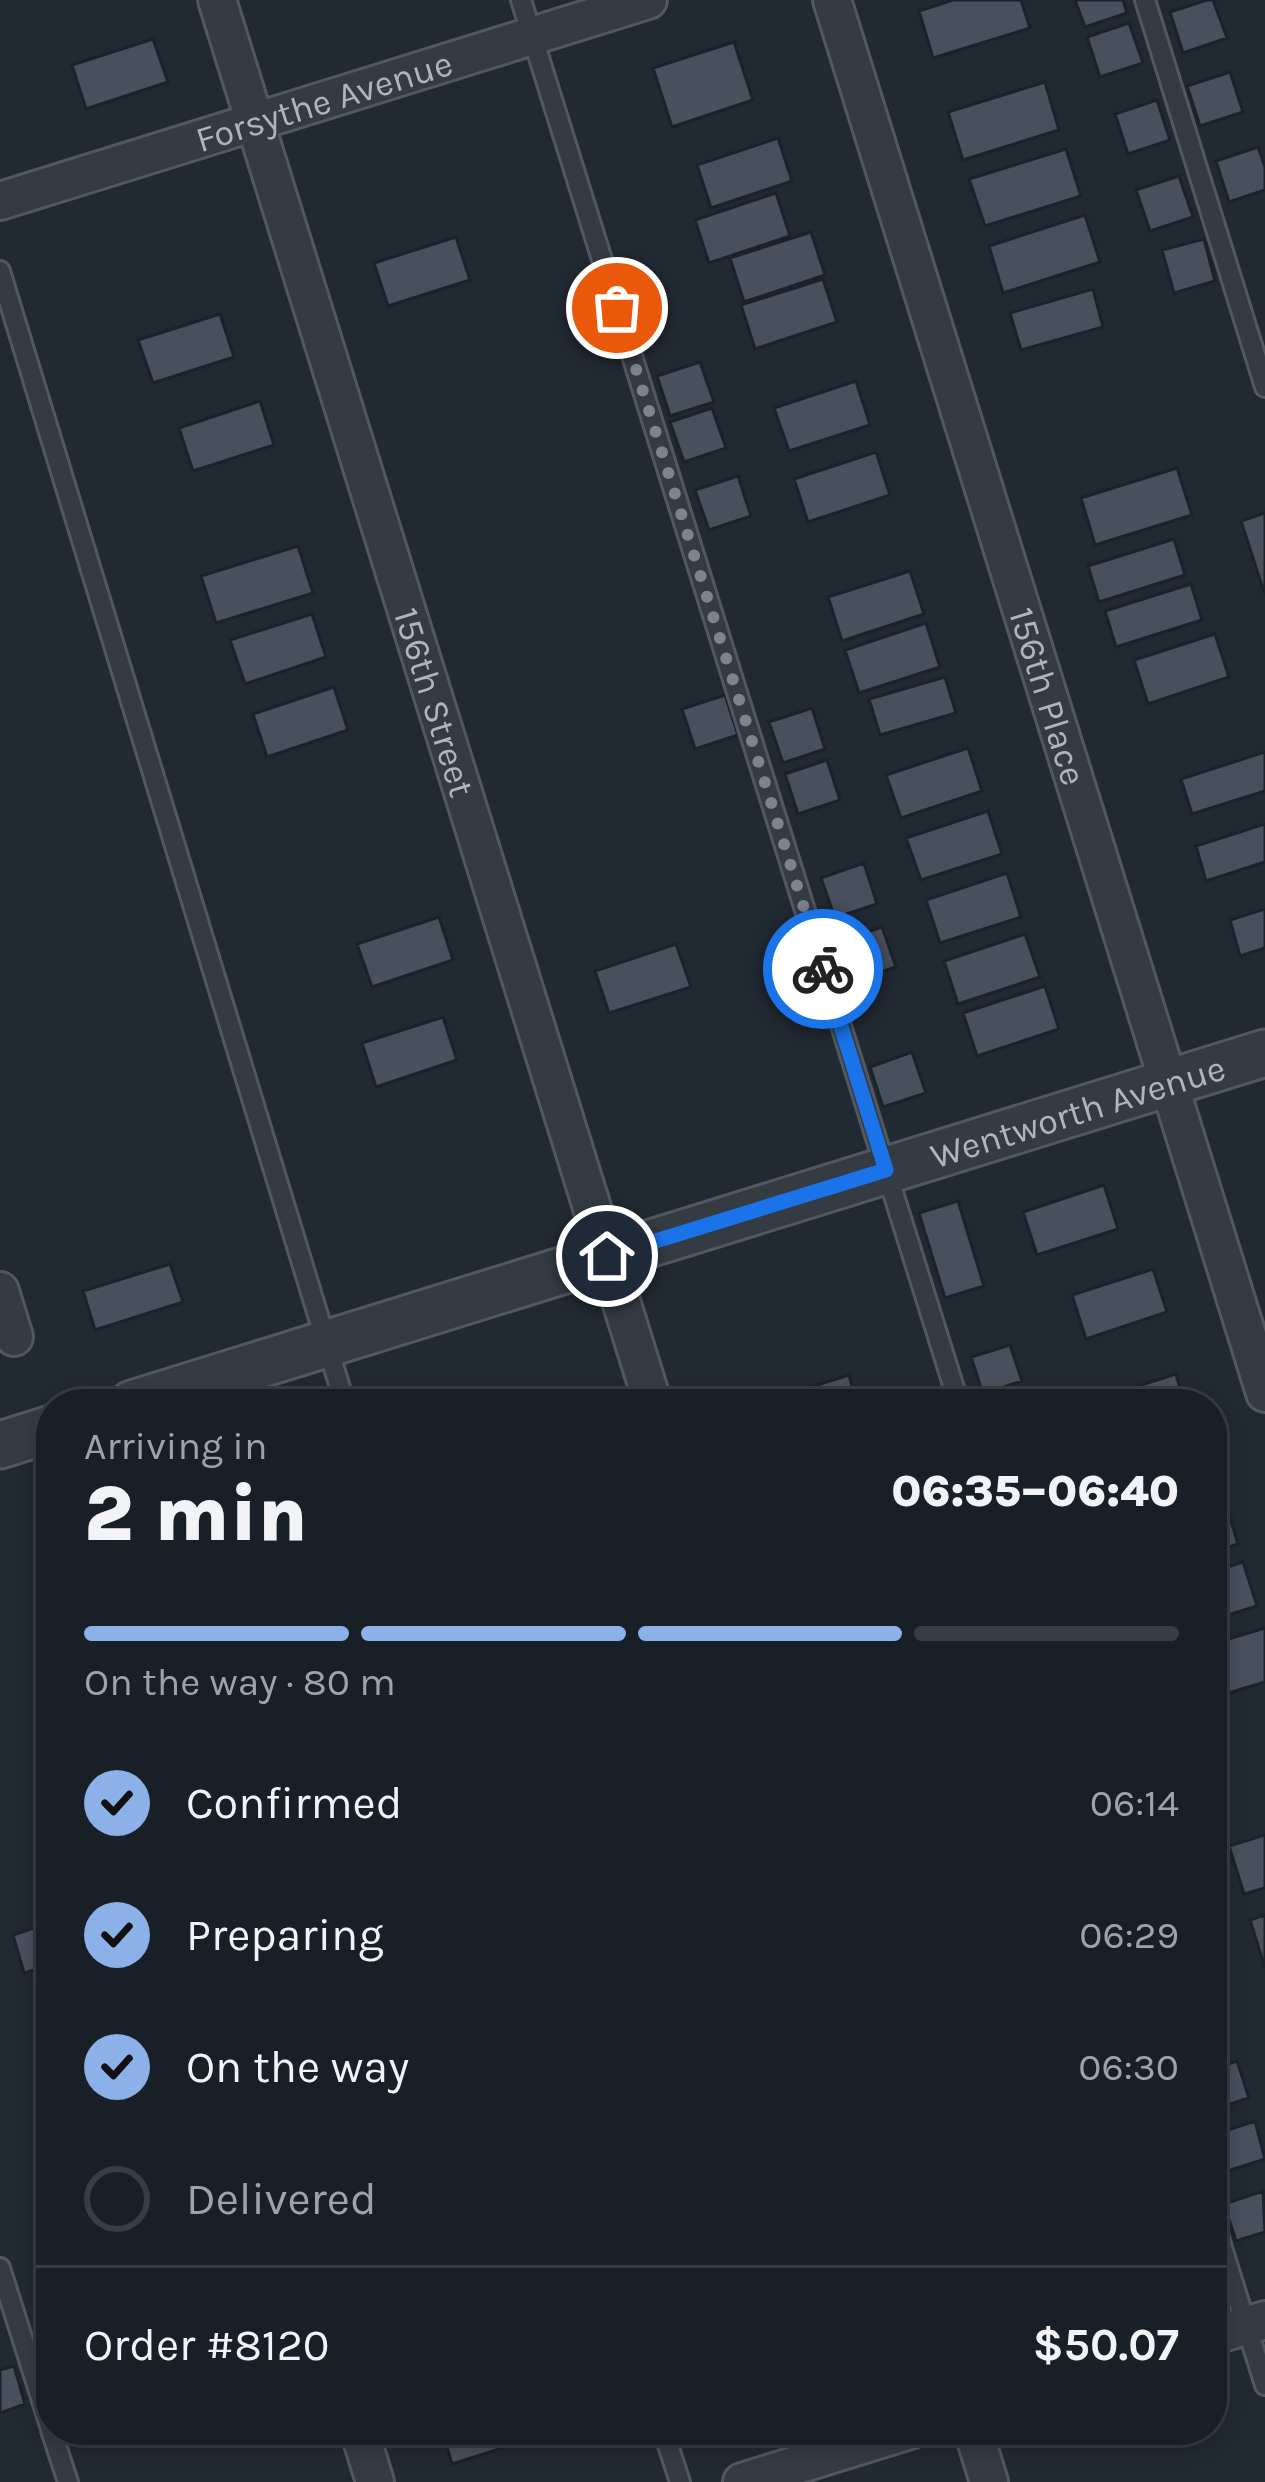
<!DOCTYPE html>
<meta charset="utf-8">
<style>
:root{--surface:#191f26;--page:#262c32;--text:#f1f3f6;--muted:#9fa2a7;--line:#373d43;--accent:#8cb0e8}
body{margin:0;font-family:Karla,sans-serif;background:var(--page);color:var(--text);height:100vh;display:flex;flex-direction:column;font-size:45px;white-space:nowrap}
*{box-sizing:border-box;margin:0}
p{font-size:39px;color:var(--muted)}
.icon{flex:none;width:66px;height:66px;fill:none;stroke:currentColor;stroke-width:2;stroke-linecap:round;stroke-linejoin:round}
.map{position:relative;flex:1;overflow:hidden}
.sheet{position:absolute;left:36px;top:1389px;width:1191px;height:1056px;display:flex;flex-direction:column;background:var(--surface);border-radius:48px;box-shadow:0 6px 18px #0003,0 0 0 3px var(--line)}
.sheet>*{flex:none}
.pin{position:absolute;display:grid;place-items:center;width:102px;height:102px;color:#fff;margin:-51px;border:6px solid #fff;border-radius:50%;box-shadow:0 3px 12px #0007}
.courier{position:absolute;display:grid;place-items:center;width:120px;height:120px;margin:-60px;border:9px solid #1a73e8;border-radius:50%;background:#fff;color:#222;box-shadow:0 3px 15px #0007}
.summary em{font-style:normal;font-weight:800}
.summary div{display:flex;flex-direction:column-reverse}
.summary{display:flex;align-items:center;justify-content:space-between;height:204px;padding:0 48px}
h1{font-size:78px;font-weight:800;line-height:90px}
.bar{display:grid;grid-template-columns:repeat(4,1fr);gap:18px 12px;align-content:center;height:144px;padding:0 48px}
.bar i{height:15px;border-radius:9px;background:var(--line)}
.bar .selected{background:var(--accent)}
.bar p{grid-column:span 4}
.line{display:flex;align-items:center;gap:30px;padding:0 48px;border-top:3px solid var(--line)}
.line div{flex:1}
ol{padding:0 48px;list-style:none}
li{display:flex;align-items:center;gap:36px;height:132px}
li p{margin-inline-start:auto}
li .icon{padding:12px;border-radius:50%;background:var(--accent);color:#111;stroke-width:4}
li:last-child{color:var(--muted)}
li i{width:66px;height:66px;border:6px solid var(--line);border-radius:50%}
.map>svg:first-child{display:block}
.building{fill:#48505c;stroke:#1c222a;stroke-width:3}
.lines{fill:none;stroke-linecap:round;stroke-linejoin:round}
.service-casing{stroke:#525861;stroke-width:24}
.minor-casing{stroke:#525861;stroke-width:42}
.tertiary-casing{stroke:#525861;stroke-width:51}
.service{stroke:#343b43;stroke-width:18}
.minor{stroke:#343b43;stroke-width:36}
.tertiary{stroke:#343b43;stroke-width:45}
.done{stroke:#7d848e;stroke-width:12;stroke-dasharray:0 21.6}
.route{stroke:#1a73e8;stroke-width:15}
.labels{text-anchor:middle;stroke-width:9;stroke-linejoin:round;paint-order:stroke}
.street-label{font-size:36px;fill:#aeb5c0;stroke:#1a2028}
</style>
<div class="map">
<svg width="1265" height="2482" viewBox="0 0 1265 2482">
<rect width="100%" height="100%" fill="#212932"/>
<path class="building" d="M953 0H1021L1030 28 933 58 919 11Z
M1075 0H1123L1127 13 1085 27Z
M1207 0H1213L1227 38 1183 53 1170 12Z
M1129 23 1143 63 1100 77 1087 37Z
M153 39 168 82 86 109 72 65Z
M734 42 753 100 672 127 653 68Z
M1230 72 1243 112 1200 126 1187 86Z
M1045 82 1059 130 963 160 948 112Z
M1157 100 1170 140 1128 154 1115 114Z
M778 138 792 181 711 208 697 165Z
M1258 147 1265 167V190L1229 202 1216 161Z
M1066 149 1081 196 985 226 969 179Z
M1179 176 1193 217 1150 231 1136 190Z
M776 193 790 236 709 263 695 220Z
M1085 215 1100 262 1003 293 989 246Z
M811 232 825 275 744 302 730 258Z
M456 237 470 280 388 306 374 263Z
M1204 239 1215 281 1174 293 1162 250Z
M823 279 837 322 755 349 741 305Z
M1093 289 1103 327 1021 350 1010 313Z
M220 314 234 357 153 383 138 340Z
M700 362 714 402 670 416 657 376Z
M856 381 870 425 789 451 774 408Z
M260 401 274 445 193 471 179 428Z
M712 408 726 448 684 462 670 422Z
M876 452 890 495 808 522 794 479Z
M1177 468 1192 515 1095 545 1081 498Z
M738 476 751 516 709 530 695 490Z
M1265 513V595L1241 521Z
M1174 539 1185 575 1099 602 1088 566Z
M298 546 313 593 216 623 201 576Z
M910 571 924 614 842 641 828 597Z
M1191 584 1202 620 1116 647 1105 611Z
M312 614 326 657 245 684 230 640Z
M926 623 940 667 859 693 845 650Z
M1215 634 1229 677 1148 704 1134 660Z
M945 677 956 713 880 735 869 699Z
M334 687 348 730 267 757 253 714Z
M725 695 738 735 695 749 682 709Z
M812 708 825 749 783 763 769 722Z
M968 748 982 791 901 818 886 775Z
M1265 752V791L1192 814 1181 779Z
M827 760 840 800 798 814 785 774Z
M988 811 1002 854 921 880 906 838Z
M1265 824V862L1206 881 1196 846Z
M864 863 877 904 835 918 821 878Z
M1007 873 1021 917 940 943 926 900Z
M1265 909V948L1240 956 1230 920Z
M439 917 453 960 372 987 357 944Z
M882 927 896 967 853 981 840 941Z
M1025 934 1040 977 958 1004 944 961Z
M676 944 691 987 609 1013 595 971Z
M1045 986 1059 1029 977 1056 963 1013Z
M443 1017 457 1060 376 1087 362 1043Z
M912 1052 926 1093 883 1107 870 1067Z
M1104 1185 1118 1229 1037 1255 1023 1212Z
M958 1201 984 1286 945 1298 919 1213Z
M170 1264 183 1302 95 1330 83 1291Z
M1153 1269 1167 1312 1086 1339 1072 1295Z
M1010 1345 1022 1381 983 1394 971 1357Z
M1176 1374 1185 1404H1095L1094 1400Z
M849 1375 857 1404H757Z
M1225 1501 1238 1544 1212 1553V1505Z
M1243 1562 1257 1606 1212 1620V1572Z
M1265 1628V1682L1212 1698V1644Z
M1265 1835V1888L1244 1894 1229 1846Z
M1265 1915V1968L1250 1920Z
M51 1922V1965L24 1973 13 1935Z
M51 1972V2014L45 2016 34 1978Z
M1237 2061 1249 2098 1212 2110V2069Z
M1255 2121 1265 2159 1228 2171 1216 2134Z
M1263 2191 1265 2232 1236 2241 1224 2204Z
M14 2366 25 2404 0 2413V2370Z
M442 2430H538L540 2436 452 2464Z"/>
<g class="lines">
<g class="service-casing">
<path id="service" d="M521 0 959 1404
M1145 0 1265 387
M0 271 345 1404
M1212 2216 1265 2385
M0 2268 51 2429
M51 2430 68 2482
M663 2430 680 2482"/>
</g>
<g class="minor-casing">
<g id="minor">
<path id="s1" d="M217 0 653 1404"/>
<path id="s2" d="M832 0 1265 1393"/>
<path id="s3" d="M0 201 648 0"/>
<path d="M0 1291 14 1337"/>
<path d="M1212 2336 1265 2320"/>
<path d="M359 2430 375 2482"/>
<path d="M973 2430 989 2482"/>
<path d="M742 2482 910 2430"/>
</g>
</g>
<g class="tertiary-casing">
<g id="tertiary">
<path id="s4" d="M132 1404 1265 1053"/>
<path d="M0 1445 51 1429"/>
</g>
</g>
<use href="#service" class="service"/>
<use href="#minor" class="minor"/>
<use href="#tertiary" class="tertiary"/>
</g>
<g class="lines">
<path class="done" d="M617 308 823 969"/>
<path class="route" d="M607 1256 886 1170 823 969"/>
</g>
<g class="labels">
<g class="street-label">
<text dy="13" stroke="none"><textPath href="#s3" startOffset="339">Forsythe Avenue</textPath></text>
<text dy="13" stroke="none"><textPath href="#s2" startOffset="729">156th Place</textPath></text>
<text dy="13" stroke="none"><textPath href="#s1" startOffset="735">156th Street</textPath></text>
<text dy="13" stroke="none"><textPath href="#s4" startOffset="990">Wentworth Avenue</textPath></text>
</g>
</g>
</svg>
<div class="pin" style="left:617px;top:308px;background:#ea580c"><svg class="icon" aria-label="bag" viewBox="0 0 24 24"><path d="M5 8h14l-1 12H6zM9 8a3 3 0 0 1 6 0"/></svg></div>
<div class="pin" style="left:607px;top:1256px;background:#1f2937"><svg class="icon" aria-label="home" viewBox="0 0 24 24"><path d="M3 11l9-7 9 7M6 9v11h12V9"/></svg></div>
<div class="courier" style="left:823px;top:969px"><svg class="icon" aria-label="bike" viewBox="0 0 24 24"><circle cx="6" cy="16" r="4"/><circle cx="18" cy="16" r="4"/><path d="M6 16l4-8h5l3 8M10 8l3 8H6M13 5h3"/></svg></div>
<section class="sheet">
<div class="summary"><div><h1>2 min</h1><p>Arriving in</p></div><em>06:35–06:40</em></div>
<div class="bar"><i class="selected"></i><i class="selected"></i><i class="selected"></i><i></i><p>On the way · 80 m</p></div>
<ol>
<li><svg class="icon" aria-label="check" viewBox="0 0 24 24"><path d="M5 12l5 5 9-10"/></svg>Confirmed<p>06:14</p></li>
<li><svg class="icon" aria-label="check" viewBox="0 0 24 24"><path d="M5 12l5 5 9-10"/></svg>Preparing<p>06:29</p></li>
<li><svg class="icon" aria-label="check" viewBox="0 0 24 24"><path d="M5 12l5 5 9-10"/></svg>On the way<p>06:30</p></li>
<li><i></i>Delivered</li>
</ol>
<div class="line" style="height:156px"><div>Order #8120</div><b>$50.07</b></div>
</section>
</div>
